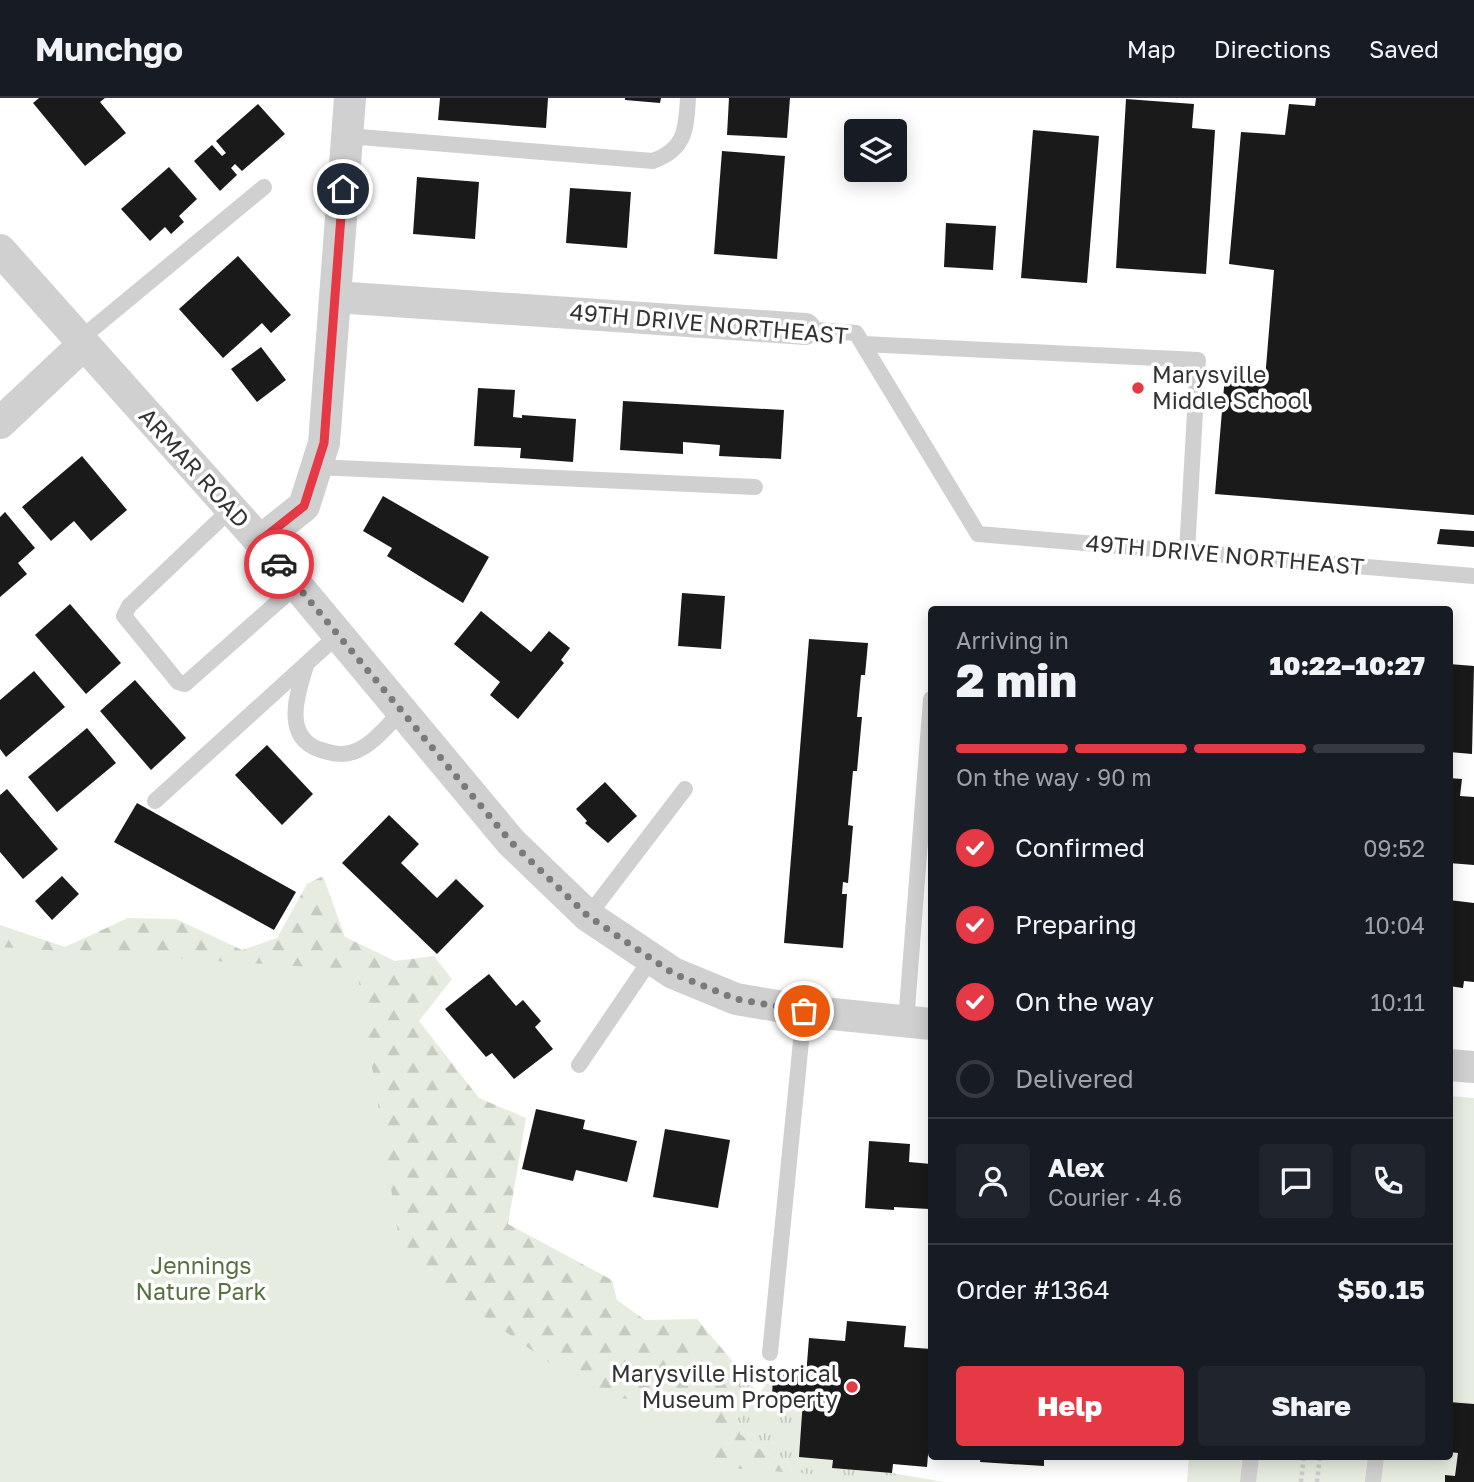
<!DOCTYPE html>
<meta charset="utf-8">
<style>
:root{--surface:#171b24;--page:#20242c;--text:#f1f3f6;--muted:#9ea1a6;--line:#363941;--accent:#e63946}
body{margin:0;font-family:"Golos Text",sans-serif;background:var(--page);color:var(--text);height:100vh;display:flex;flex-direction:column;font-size:26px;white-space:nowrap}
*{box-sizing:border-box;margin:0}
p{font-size:23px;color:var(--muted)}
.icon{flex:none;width:38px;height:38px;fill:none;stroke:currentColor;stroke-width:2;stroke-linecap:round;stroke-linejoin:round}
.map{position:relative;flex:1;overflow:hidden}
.panel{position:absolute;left:928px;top:508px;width:525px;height:854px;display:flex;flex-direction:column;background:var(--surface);border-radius:7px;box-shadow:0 4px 18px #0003}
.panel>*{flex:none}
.buttons{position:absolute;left:844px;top:21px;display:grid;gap:14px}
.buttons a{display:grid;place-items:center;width:63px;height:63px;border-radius:7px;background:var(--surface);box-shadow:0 4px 18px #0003;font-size:35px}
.pin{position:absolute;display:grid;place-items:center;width:60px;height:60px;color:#fff;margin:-30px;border:4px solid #fff;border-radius:50%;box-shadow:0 2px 7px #0007}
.courier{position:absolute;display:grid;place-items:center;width:70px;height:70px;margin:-35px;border:5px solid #e63946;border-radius:50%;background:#fff;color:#222;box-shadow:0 2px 9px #0007}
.summary em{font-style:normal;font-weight:800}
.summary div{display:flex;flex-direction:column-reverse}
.summary{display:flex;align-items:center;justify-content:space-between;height:119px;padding:0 28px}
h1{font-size:46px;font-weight:800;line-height:52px}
.bar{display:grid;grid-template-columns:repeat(4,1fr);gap:10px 7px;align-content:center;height:84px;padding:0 28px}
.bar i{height:9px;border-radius:5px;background:var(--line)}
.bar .on{background:var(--accent)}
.bar p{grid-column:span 4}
.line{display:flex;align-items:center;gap:18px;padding:0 28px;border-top:2px solid var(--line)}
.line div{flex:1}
.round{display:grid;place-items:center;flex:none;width:74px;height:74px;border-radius:7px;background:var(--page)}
ol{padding:0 28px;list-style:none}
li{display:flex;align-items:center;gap:21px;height:77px}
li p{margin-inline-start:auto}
li .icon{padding:7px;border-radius:50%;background:var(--accent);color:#fff;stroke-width:4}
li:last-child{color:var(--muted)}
li i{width:38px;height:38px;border:4px solid var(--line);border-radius:50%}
.action{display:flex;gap:14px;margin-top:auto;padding:14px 28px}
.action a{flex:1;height:80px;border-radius:7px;background:var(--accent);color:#fff;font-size:28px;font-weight:800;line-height:80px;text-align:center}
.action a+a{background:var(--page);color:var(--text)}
header{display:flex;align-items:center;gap:42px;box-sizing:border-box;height:98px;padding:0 35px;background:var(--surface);border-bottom:2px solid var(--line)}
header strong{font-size:33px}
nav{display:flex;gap:38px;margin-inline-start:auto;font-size:24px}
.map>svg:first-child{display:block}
.grass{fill:url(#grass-tufts)}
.forest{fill:url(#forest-firs)}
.park{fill:#e6ecdf}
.building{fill:#1a1a1a}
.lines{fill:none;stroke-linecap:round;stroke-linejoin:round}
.path{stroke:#cdcdcd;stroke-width:4.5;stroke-dasharray:3.5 3.5;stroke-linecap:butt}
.service{stroke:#d0d0d0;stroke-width:16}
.minor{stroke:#d0d0d0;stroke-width:32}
.done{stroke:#7a7a7a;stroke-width:7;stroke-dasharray:0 12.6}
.route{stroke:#e63946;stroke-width:9}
.poi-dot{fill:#e63946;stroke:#fff;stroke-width:2.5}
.labels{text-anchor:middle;stroke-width:7;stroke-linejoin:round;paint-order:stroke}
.street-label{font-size:23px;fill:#333;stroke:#fff}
.poi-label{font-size:23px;fill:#333;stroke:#fff;text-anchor:start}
.park-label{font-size:23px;fill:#56703f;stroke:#fff}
</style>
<header>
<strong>Munchgo</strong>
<nav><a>Map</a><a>Directions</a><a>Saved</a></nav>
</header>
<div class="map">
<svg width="1474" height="1384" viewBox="0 0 1474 1384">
<defs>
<pattern id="grass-tufts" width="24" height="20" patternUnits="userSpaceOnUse" patternTransform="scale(1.75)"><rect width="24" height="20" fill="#e6ecdf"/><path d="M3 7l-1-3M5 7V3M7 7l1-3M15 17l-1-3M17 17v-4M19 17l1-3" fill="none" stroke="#c6cbc0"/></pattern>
<pattern id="forest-firs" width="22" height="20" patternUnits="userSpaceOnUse" patternTransform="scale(1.75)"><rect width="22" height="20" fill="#e6ecdf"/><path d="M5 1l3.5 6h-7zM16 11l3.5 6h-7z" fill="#c6cbc0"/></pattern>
</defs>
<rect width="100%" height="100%" fill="#fff"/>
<path class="grass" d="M728 1258 759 1296 773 1276 772 1299 803 1302 833 1362 832 1369 892 1375 944 1384H800L786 1364 765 1355 740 1336Z"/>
<path class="forest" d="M323 778 345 839 395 863 434 858 452 881 419 923 479 1000 526 1020 508 1126 612 1182 617 1202 645 1222 697 1221 728 1258 740 1336 765 1355 786 1364 800 1384H604L0 1010V827L65 849 128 820 176 821 242 852 277 840 307 786Z"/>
<path class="park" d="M0 849 357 872 402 1161 597 1298 713 1309 707 1368 911 1384H0Z
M1449 998 1474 1000V1384H1187L1189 1358H1449Z"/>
<path class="building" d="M39 0H105L100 4 126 35 85 68 33 5Z
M440 0H548L546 30 438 22Z
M625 0H661L660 5 625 2Z
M729 0H790L787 40 727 37Z
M1316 0H1474V417L1215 396 1225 277 1265 281 1274 172 1229 166 1241 34 1285 37 1289 6 1315 8Z
M1126 1 1194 6 1192 30 1215 32 1206 176 1116 170Z
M258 6 285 36 242 73 235 66 231 70 237 77 220 93 194 63 212 47 222 58 226 55 216 43Z
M1033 32 1099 38 1087 185 1021 180Z
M722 53 785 58 777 161 714 156Z
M169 69 197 101 179 118 184 124 171 136 165 129 150 143 121 111Z
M417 79 479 84 475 141 413 136Z
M570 90 631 94 627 150 566 145Z
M946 125 996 128 993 172 944 169Z
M238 158 291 217 271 235 262 225 223 260 179 211Z
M261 249 286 282 257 304 231 271Z
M478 290 515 292 513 319 522 320V317L576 321 573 364 520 360 521 350 474 348Z
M623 303 784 312 781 361 719 358 720 347 683 344V356L620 352Z
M82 358 127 412 91 443 74 423 51 443 22 409Z
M383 398 489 459 463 505 387 458 392 450 363 433Z
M5 414 35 450 18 465 27 476 0 499V419Z
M1440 431 1474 433V449L1437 446Z
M682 495 725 498 721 551 678 548Z
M70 506 121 565 86 596 35 537Z
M481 513 531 554 549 533 570 550 561 562 564 565 518 621 490 597 500 584 454 546Z
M809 541 868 545 865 577H861L857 619H862L857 673H853L848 727 853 728 848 785 843 784 842 796H847L843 850 784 845Z
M1449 566 1474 568 1472 656 1449 654Z
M34 573 65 609 6 659 0 651V602Z
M135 582 186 640 151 672 100 613Z
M87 630 116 665 57 714 28 679Z
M267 647 313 696 282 727 235 677Z
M1449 680 1462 681 1460 698 1474 699V767L1449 765Z
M605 684 637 718 608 745 585 725 587 723 576 711Z
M7 691 58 751 23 781 0 754V697Z
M137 705 296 794 274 832 114 744Z
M389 717 419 746 401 765 437 800 456 781 484 808 437 856 342 765Z
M62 778 79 796 52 822 35 803Z
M1449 802 1474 805V884L1464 883 1463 890 1449 888Z
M489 876 516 908 523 902 541 923 535 929 553 951 514 981 492 955 486 959 445 911Z
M536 1011 585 1022 583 1031 637 1043 627 1084 576 1072 573 1083 522 1071Z
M665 1031 730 1042 718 1110 653 1099Z
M869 1043 910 1046 909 1064 931 1066 929 1111 894 1109V1112L865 1110Z
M847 1223 906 1228 904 1249 931 1251V1320L927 1369 893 1366 892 1375 832 1370 833 1362 799 1359 803 1302 772 1299 773 1276 806 1278 809 1240 845 1243Z
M1449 1304 1474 1306V1384H1445V1377L1455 1378 1458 1355 1449 1354Z
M981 1358H1044V1368L980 1364Z"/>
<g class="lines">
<path class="path" d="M1301 1384 1304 1358
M1317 1384 1320 1358"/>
<path class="service" d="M347 38 653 63C686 51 686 31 688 0
M805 231 856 235 978 436 1474 478
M79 242 264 89
M863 246 1198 262 1187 454
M316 369 755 389
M231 411 129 508 124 518 178 584 185 586 297 487
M306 568C297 596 282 640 321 652 331 655 342 658 353 654 372 648 388 627 402 613
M155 703 338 537
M588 818 685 691
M906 924 931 601
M579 967 651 861
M770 1255 804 913
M1248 1384 1251 1358
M1373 1384 1376 1358"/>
<path class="minor" d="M0 152 260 443 511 744 588 818 673 875 736 901 813 914 931 926
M335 199 805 231
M0 325 83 247
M260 443 304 408 324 345 350 0
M1449 967 1474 969"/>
</g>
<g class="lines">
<path class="done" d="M279 466 511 744 588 818 674 876 736 901 804 913"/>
<path class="route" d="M279 466 260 443 304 408 324 345 343 91"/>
</g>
<g class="poi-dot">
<circle cx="1138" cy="290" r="7"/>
<circle cx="852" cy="1289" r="7"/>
</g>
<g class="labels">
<g class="street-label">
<text transform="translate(709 226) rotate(5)" y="8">49TH DRIVE NORTHEAST</text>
<text transform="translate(194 370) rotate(48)" y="8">ARMAR ROAD</text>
<text transform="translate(1225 457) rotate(5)" y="8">49TH DRIVE NORTHEAST</text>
</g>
<g class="poi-label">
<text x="1152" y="285">Marysville<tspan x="1152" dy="26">Middle School</tspan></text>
<text x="838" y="1284" text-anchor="end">Marysville Historical<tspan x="838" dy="26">Museum Property</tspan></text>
</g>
<g class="park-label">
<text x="201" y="1176">Jennings<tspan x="201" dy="26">Nature Park</tspan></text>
</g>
</g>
</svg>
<div class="buttons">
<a><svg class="icon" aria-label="layers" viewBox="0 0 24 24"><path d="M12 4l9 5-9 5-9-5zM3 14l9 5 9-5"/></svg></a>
</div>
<div class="pin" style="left:804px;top:913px;background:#ea580c"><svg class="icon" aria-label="bag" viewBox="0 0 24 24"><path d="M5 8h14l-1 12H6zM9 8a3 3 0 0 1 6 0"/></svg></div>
<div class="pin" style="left:343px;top:91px;background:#1f2937"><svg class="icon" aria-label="home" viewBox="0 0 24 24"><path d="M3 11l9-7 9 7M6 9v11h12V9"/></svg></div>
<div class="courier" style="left:279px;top:466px"><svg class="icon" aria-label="car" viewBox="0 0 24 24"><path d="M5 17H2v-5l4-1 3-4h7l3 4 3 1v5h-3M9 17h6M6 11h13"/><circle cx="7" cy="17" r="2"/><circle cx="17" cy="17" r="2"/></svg></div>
<section class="panel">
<div class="summary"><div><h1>2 min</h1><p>Arriving in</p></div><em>10:22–10:27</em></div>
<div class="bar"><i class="on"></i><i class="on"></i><i class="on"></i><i></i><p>On the way · 90 m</p></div>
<ol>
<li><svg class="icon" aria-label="check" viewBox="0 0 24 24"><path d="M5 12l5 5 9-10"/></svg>Confirmed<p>09:52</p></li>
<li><svg class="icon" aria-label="check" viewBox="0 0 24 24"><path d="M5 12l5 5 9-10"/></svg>Preparing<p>10:04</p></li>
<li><svg class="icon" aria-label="check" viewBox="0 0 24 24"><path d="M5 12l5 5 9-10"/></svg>On the way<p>10:11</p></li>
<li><i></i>Delivered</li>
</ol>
<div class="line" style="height:126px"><a class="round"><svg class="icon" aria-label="person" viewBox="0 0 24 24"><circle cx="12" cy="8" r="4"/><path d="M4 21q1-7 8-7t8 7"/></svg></a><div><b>Alex</b><p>Courier · 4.6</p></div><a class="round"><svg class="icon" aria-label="chat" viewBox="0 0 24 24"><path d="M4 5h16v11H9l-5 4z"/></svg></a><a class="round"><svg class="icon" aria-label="phone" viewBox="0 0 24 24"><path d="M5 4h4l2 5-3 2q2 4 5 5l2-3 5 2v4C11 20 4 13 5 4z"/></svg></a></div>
<div class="line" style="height:91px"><div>Order #1364</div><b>$50.15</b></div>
<div class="action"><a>Help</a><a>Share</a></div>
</section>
</div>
